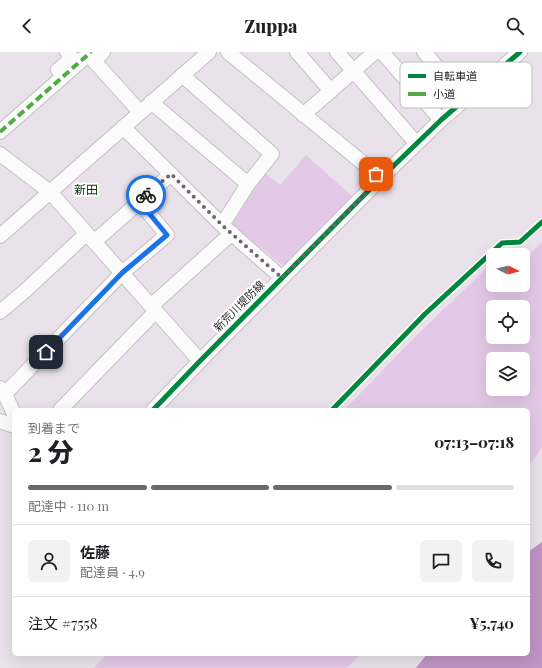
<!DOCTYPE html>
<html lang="ja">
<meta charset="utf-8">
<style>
:root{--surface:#fff;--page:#f2f2f2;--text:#202124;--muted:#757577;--line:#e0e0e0;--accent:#6c666d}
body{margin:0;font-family:"Playfair Display","Noto Sans JP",serif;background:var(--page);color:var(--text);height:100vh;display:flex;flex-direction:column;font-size:15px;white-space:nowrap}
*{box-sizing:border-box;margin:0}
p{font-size:13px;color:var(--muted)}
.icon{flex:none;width:22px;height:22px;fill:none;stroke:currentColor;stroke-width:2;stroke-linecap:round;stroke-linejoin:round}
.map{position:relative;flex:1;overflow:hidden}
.details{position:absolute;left:12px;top:356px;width:518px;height:248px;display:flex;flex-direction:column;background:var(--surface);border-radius:6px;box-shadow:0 4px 16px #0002}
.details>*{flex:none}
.needle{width:26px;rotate:96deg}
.fabs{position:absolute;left:486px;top:196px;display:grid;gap:8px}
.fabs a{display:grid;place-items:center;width:44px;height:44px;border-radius:6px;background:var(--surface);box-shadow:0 4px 16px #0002;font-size:20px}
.pin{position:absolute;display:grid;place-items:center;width:34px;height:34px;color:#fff;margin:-17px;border-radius:8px;box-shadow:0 2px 6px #0006}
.courier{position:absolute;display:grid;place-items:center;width:40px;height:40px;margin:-20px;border:3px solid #1a73e8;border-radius:50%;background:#fff;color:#222;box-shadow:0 1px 5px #0007}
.headline em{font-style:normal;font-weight:800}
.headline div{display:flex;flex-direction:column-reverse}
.headline{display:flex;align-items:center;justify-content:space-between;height:68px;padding:0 16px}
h1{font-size:26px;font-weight:800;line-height:30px}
.bar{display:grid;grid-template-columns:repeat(4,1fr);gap:6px 4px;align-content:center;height:48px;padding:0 16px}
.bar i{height:5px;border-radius:3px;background:var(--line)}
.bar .active{background:var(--accent)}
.bar p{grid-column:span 4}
.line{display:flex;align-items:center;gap:10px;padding:0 16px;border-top:1px solid var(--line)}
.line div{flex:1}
.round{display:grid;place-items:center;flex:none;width:42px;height:42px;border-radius:6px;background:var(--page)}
header{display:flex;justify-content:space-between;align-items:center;height:52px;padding:0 16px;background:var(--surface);font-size:18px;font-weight:800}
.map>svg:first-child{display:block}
.green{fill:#e4c9e7;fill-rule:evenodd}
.water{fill:#c094c5}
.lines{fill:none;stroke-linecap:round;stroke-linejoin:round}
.minor-casing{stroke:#c5bfc6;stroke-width:16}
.minor{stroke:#fcfbfc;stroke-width:14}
.quiet{stroke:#53aa44;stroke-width:4;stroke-dasharray:8 4;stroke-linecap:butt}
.cycleway-casing{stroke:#fff;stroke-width:8}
.cycleway{stroke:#00873e;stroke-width:5}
.done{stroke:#6c666d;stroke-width:4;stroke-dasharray:0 7.2}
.route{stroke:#1a73e8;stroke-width:5}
.labels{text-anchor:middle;stroke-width:4;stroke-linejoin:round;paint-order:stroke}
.street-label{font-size:11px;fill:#29242a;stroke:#fff}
.neighbourhood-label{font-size:12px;fill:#023b03;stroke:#fff}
.key{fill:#fff;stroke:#bfbdbf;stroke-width:1}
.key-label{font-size:11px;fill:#29242a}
</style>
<header><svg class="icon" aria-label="back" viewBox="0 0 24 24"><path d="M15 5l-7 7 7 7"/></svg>Zuppa<svg class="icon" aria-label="search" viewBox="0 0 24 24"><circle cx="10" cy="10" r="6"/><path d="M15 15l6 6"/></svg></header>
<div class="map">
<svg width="542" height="616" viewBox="0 0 542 616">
<rect width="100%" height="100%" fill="#e9e2ea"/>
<path class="green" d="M306 103 352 144 283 214 232 172 265 121 280 133Z
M542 190V395L537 403 528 414V358H344L418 282 493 210V233H523V205H526ZM493 255H523V285H493ZM493 307H523V337H493Z
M107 602H361L347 616H94Z"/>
<path class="water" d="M542 490V616H416L427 602H528V500Z"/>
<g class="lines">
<g class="minor-casing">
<path id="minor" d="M103 0 94 9 140 60
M228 0 381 126
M297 0 331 39
M337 0 416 91
M382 0 441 68
M424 0 465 47
M58 18 72 6 67 0
M182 23 272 102 248 132 222 173
M151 50 248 132
M303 63 375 0
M123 75 222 173 282 226
M0 80 91 0
M0 102 50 140 200 309
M0 184 209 0
M94 190 171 122
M151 254 232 181
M0 260 26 238 86 182
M0 336 5 342 14 362
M5 342 122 221 167 183 139 149
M60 358 156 259
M153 358 200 309 381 126 441 68 520 0
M0 369 14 374"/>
</g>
<use href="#minor" class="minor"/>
<path class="quiet" d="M0 80 91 0"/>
<g class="cycleway-casing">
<path id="cycleway" d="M153 358 200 309 381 126 441 68 520 0
M332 358 425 262 502 191 520 190 542 170"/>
</g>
<use href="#cycleway" class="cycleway"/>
</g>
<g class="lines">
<path class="done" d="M146 143 171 122 222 173 282 226 381 126 376 122"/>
<path class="route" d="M46 300 122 221 167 183 139 149 146 143"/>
</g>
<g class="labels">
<g class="street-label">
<text transform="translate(239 254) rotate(-45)" y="4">新荒川堤防線</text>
</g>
<g class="neighbourhood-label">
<text x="86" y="142">新田</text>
</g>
</g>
<rect x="400" y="10" width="132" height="46" rx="6" class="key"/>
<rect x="408" y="22" width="18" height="4" fill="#00873e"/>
<rect x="408" y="40" width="18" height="4" fill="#53aa44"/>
<g class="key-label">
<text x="433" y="28">自転車道</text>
<text x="433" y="46">小道</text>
</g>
</svg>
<div class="fabs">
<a><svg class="needle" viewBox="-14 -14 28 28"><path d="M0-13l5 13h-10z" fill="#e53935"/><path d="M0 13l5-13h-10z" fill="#757577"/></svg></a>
<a><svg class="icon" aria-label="locate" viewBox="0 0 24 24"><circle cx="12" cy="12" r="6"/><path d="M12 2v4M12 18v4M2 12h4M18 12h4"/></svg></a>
<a><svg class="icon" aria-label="layers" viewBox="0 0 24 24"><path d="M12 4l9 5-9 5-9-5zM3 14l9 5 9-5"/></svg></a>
</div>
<div class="pin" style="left:376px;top:122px;background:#ea580c"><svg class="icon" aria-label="bag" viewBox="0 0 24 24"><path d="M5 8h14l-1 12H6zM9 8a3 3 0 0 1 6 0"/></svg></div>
<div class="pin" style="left:46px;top:300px;background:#1f2937"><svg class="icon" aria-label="home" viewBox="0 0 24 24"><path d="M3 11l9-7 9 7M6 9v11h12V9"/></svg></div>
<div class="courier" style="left:146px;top:143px"><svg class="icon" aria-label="bike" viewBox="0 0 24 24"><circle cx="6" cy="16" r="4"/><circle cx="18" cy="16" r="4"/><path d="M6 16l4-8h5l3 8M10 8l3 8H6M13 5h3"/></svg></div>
<section class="details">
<div class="headline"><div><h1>2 分</h1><p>到着まで</p></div><em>07:13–07:18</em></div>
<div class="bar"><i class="active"></i><i class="active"></i><i class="active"></i><i></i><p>配達中 · 110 m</p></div>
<div class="line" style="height:72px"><a class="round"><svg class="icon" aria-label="person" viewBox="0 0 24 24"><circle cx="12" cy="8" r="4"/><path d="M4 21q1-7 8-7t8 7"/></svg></a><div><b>佐藤</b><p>配達員 · 4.9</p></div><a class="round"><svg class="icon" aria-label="chat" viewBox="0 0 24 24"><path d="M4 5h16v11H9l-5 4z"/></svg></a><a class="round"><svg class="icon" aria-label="phone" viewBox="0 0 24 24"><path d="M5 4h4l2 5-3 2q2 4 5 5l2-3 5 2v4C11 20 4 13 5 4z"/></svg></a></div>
<div class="line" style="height:52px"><div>注文 #7558</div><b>¥5,740</b></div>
</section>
</div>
